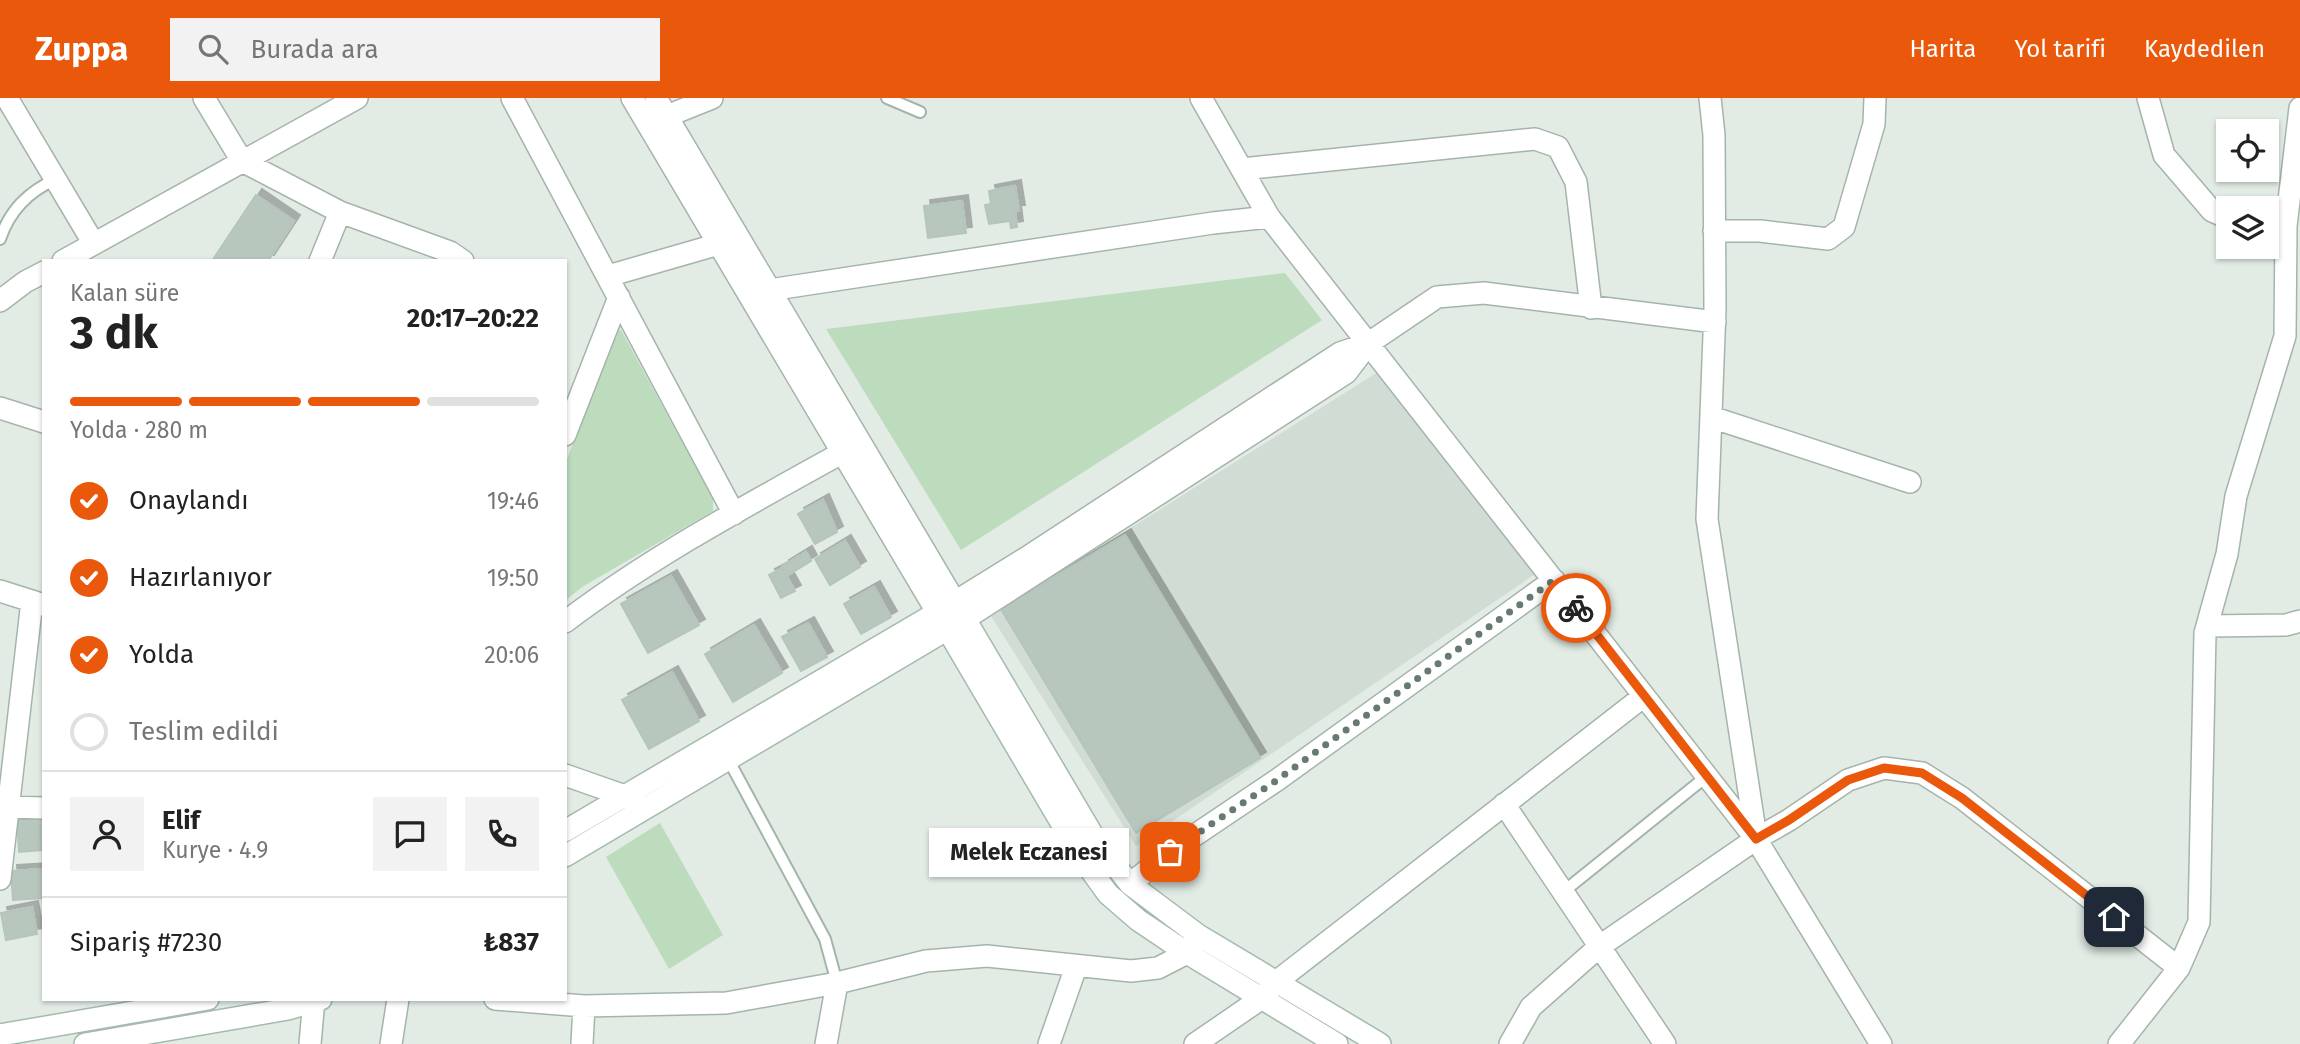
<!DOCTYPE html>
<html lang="tr">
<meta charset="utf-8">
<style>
:root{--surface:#fff;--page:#f2f2f2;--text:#222;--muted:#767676;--line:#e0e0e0;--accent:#ea580c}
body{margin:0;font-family:"Fira Sans",sans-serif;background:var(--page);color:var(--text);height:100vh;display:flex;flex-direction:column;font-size:26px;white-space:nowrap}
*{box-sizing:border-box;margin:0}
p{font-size:23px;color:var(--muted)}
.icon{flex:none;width:38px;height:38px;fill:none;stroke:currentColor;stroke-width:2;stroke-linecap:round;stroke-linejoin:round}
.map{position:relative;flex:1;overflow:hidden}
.side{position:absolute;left:42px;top:161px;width:525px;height:742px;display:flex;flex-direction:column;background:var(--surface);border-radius:0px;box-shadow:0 2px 5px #0004}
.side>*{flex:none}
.tools{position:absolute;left:2216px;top:21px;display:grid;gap:14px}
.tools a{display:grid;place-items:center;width:63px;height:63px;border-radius:0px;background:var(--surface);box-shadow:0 2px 5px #0004;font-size:35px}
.pin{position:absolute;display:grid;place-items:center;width:60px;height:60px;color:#fff;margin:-30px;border-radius:14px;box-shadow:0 4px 10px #0006}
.courier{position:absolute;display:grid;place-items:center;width:70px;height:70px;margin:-35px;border:5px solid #ea580c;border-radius:50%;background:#fff;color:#222;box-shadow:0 2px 9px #0007}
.bubble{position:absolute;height:49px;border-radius:0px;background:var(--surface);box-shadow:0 2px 5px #0004;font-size:23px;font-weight:700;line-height:49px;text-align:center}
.headline em{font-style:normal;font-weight:700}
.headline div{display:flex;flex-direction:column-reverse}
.headline{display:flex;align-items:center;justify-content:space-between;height:119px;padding:0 28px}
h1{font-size:46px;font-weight:700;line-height:52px}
.bar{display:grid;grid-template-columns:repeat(4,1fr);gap:10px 7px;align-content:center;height:84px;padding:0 28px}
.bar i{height:9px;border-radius:5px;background:var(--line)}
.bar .active{background:var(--accent)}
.bar p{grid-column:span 4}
.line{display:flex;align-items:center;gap:18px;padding:0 28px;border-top:2px solid var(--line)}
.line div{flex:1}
.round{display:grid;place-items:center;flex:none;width:74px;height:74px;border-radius:0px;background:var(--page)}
ol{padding:0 28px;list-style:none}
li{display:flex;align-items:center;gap:21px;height:77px}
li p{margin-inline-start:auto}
li .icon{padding:7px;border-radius:50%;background:var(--accent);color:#fff;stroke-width:4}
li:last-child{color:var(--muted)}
li i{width:38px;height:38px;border:4px solid var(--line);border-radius:50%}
header{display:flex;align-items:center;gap:42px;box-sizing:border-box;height:98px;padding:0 35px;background:var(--accent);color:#fff}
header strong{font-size:33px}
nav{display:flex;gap:38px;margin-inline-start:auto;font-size:24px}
.search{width:490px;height:63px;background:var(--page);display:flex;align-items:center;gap:18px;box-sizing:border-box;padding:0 24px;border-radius:0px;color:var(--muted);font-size:26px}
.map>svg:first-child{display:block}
.built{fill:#d1dcd4}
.green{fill:#bcdcbd}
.building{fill:#b8c7be;stroke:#b5c5bb;stroke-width:2;filter:url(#shadow)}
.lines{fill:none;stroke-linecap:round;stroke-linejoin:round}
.service-casing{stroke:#a5b4ab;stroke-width:14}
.minor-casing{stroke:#a5b4ab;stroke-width:24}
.tertiary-casing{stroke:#a5b4ab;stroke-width:24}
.secondary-casing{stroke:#a4baae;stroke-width:24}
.service{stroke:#fff;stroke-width:10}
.minor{stroke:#fff;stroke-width:21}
.tertiary{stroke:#fff;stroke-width:21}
.secondary{stroke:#fff;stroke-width:21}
.done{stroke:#667a6f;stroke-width:7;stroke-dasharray:0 12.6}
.route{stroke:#ea580c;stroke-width:9}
</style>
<header>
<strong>Zuppa</strong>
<div class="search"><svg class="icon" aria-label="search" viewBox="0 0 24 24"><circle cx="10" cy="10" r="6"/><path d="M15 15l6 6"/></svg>Burada ara</div>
<nav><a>Harita</a><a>Yol tarifi</a><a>Kaydedilen</a></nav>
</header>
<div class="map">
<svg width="2300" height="946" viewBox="0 0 2300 946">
<defs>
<filter id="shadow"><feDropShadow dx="6" dy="-6" stdDeviation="0" flood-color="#0004"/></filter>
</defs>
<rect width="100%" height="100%" fill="#e2ece5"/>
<path class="built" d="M1378 274 1535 476 1136 748 991 518Z"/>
<path class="green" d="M1285 175 1322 222 961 452 826 231Z
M615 230 621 232 713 401V413L582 489 565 503V367Z
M660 725 723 837 669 871 606 759Z"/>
<path class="building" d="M1015 88 1019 113H1015L1017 129 1011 130 1010 123 989 126 985 107 991 106 989 93Z
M256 97 294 123 268 163H212Z
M962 103 966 135 928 140 924 108Z
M823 402 837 434 815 446 798 416Z
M1125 437 1260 660 1136 735 1001 511Z
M845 443 860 469 830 487 815 461Z
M806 454 811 463 788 477 783 468Z
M782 470 795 493 781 500 769 477Z
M671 478 699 527 648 555 621 506Z
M874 489 891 519 861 536 844 506Z
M808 525 827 559 801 573 782 539Z
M754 527 782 575 733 604 705 556Z
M672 574 699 623 649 651 622 602Z
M17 715 44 718V730H40L42 752 19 754Z
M43 771 44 800 13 802 11 773Z
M32 809 37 836 6 842 1 815Z"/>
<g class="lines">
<g class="service-casing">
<path id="service" d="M887 0 920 14
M0 141C10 112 28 94 56 81
M728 661 825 841 837 885
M1563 794 1707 678"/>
</g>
<g class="minor-casing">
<path id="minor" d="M7 0 94 146
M204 0 242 63 340 114 450 154 463 163
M512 0 734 416
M1201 0 1269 119 1756 741 1881 946
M1710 0 1714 37 1715 211 1707 421 1756 739
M2148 0 2164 57 2212 113 2228 120
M667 18 712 0
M1242 71 1535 41 1558 49 1576 84 1591 210
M1714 133H1760L1828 141 1844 129 1874 26 1875 0
M2266 137 2286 146
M63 163 357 0
M320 163 340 114
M608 178 719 146
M757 200 769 192 1213 125 1269 119
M0 203 25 184 44 174
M0 310 44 324
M1711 319 1910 384
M565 337 619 199
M0 493 44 507
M955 504 1026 460 1340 255 1369 245 1437 199 1484 195 1715 224
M965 521 1346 275 1369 245
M565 524C655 456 757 402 856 347
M2207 528 2286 527 2300 523
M565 677 625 698 637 706
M1504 706 1665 946
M9 709 44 710
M0 781 32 503
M1130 786 1170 754 1277 682 1554 482
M495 901 584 908 726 905 837 885 926 863 987 858 1131 873 1158 870 1187 855 1196 841
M310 946 314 901
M391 946 398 901
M582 946 584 908
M826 946 837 885
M1049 946 1076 869
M1195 946 1262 900 1276 884 1644 598
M1510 946 1531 909 1600 848 1756 741 1789 722 1848 682 1884 670 1922 675 1962 700 2179 870
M2119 946 2179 870 2199 824 2205 535 2227 456 2236 398 2285 238 2286 128 2300 10"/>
</g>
<g class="tertiary-casing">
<path id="tertiary" d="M632 0 937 514
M656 0 955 504"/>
</g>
<g class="secondary-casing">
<path id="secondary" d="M937 514 1082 760 1108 796 1138 822 1187 855 1337 946
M565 733 955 504 1098 746 1130 786 1198 837 1380 946
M565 758 958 525
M0 937 208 901
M85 946 288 911 321 901"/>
</g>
<use href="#service" class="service"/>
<use href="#minor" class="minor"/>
<use href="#tertiary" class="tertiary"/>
<use href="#secondary" class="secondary"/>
</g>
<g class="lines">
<path class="done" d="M1170 754 1277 682 1554 482 1576 510"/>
<path class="route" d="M1576 510 1756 741 1789 722 1848 682 1884 670 1922 675 1962 700 2114 819"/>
</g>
</svg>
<div class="tools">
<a><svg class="icon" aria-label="locate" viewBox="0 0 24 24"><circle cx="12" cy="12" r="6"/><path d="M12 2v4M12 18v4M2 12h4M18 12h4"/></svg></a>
<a><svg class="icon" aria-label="layers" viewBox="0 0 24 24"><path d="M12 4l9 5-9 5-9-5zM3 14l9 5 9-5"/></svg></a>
</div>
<div class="pin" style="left:1170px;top:754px;background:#ea580c"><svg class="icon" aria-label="bag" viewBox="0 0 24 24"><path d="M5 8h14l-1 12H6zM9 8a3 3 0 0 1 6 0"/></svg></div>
<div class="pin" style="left:2114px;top:819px;background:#1f2937"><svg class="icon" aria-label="home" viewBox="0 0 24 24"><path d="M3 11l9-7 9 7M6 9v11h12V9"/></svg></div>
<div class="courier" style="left:1576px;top:510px"><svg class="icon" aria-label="bike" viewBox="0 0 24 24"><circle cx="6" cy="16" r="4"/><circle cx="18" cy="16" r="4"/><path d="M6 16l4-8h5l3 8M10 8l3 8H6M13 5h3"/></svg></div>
<div class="bubble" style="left:929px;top:730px;width:200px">Melek Eczanesi</div>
<section class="side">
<div class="headline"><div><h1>3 dk</h1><p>Kalan süre</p></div><em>20:17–20:22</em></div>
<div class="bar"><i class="active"></i><i class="active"></i><i class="active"></i><i></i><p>Yolda · 280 m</p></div>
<ol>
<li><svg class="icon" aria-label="check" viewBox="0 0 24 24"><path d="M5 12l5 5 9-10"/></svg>Onaylandı<p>19:46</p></li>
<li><svg class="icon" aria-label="check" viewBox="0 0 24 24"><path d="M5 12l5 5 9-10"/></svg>Hazırlanıyor<p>19:50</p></li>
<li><svg class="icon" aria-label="check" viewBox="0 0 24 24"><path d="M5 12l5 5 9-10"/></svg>Yolda<p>20:06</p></li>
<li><i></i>Teslim edildi</li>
</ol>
<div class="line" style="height:126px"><a class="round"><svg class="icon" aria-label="person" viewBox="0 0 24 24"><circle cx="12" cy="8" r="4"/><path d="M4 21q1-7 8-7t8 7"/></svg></a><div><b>Elif</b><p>Kurye · 4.9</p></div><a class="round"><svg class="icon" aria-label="chat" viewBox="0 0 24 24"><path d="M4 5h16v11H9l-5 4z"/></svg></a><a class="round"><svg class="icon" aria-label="phone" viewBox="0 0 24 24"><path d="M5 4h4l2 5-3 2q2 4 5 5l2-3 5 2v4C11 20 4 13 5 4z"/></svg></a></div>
<div class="line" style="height:91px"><div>Sipariş #7230</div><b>₺837</b></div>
</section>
</div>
